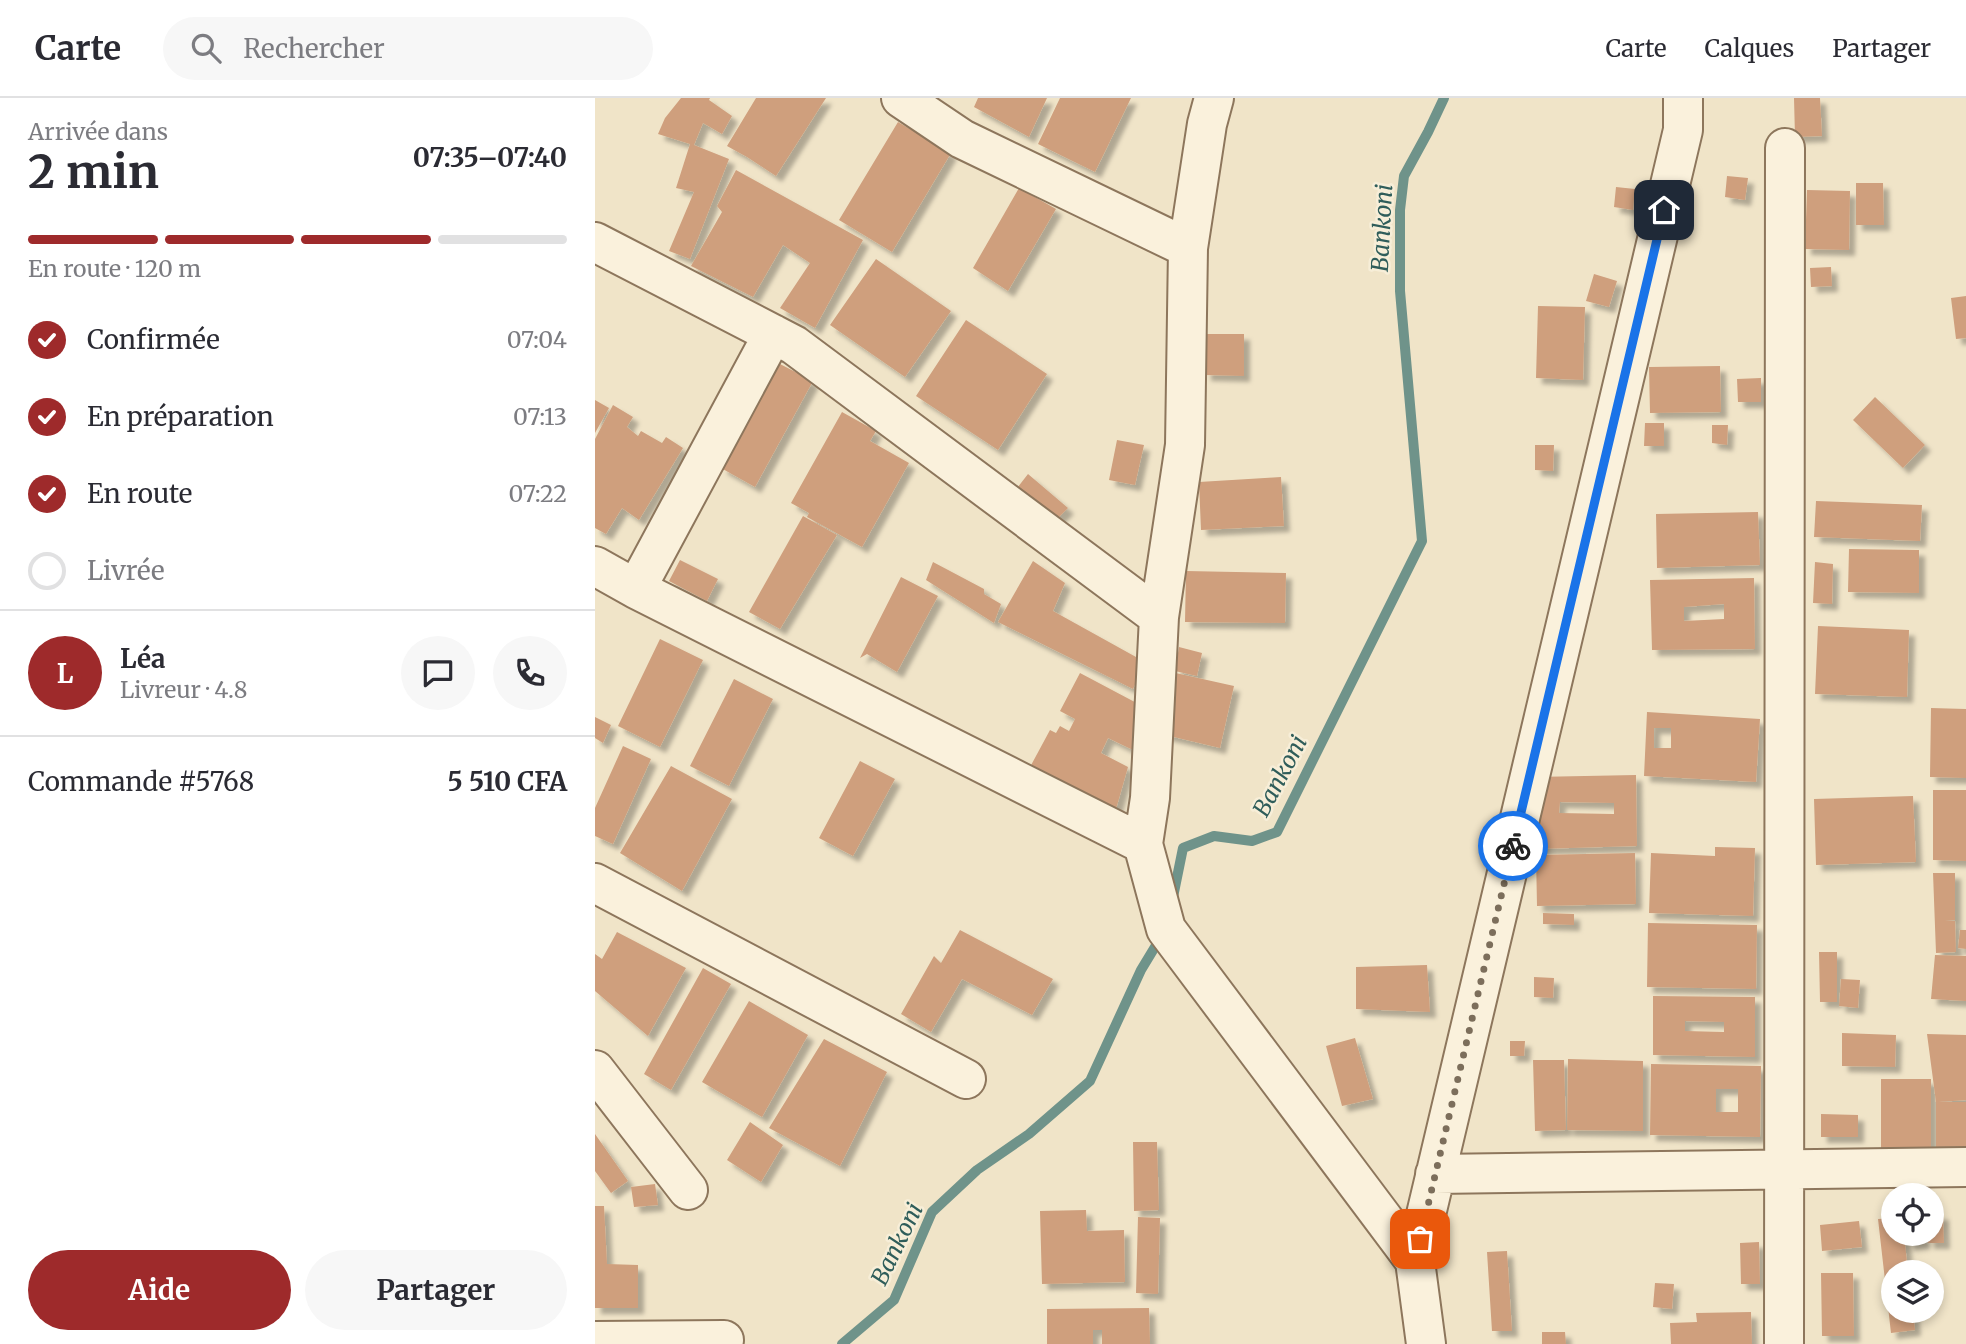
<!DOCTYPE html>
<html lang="fr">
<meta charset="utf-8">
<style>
:root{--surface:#fff;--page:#f7f7f7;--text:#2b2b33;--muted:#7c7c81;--line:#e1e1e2;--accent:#9e2a2b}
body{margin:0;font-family:Merriweather,serif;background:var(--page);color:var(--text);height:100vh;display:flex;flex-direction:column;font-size:26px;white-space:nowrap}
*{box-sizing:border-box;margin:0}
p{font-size:23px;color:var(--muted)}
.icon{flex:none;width:38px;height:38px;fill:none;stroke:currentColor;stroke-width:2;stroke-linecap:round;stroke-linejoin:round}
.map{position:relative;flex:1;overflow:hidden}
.side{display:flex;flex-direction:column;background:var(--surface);width:595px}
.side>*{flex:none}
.buttons{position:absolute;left:1286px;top:1085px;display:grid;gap:14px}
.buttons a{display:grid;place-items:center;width:63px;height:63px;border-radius:50%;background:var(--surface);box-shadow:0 4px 10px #0003;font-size:35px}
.pin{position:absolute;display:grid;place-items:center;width:60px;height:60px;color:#fff;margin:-30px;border-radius:14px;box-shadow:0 4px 10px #0006}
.courier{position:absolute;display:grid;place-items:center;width:70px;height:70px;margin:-35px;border:5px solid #1a73e8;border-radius:50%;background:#fff;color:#222;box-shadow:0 2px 9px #0007}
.overview em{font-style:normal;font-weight:700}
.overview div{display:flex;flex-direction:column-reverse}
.overview{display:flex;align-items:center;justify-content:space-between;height:119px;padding:0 28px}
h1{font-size:46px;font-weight:700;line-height:52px}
.bar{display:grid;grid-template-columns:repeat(4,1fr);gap:10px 7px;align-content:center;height:84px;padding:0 28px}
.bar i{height:9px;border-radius:5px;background:var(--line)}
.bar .on{background:var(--accent)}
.bar p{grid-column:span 4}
.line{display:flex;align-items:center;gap:18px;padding:0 28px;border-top:2px solid var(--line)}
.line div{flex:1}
.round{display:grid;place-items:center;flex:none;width:74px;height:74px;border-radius:37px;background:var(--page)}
ol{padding:0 28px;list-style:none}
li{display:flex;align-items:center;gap:21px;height:77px}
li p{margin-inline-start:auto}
li .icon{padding:7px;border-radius:50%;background:var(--accent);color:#fff;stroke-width:4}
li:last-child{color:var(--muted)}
li i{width:38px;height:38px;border:4px solid var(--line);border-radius:50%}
.action{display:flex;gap:14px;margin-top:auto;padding:14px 28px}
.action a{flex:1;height:80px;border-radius:42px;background:var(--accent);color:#fff;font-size:28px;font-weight:700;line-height:80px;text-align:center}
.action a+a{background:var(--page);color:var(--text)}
header{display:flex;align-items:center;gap:42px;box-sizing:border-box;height:98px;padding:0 35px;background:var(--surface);border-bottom:2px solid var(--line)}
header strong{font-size:33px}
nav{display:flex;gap:38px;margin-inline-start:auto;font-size:24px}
.search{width:490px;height:63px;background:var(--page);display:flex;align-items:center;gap:18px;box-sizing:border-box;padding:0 24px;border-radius:38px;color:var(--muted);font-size:26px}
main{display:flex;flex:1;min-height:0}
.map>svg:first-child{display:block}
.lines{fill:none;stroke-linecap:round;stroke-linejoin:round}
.stream{stroke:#6f938a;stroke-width:10}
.building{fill:#cf9f7d;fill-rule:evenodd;filter:url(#shadow)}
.minor-casing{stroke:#8d765c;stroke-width:42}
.minor{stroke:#faf1dc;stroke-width:38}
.done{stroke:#7c6e5b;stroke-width:7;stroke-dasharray:0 12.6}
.route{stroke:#1a73e8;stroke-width:9}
.labels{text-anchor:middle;stroke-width:5;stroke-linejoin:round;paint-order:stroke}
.water-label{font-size:23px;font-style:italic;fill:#2f5d5a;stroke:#f7eed8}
</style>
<header>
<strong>Carte</strong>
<div class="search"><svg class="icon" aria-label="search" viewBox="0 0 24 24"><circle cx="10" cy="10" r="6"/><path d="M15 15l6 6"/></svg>Rechercher</div>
<nav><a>Carte</a><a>Calques</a><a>Partager</a></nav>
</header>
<main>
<section class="side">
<div class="overview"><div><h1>2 min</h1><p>Arrivée dans</p></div><em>07:35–07:40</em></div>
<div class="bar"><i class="on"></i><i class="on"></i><i class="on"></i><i></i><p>En route · 120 m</p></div>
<ol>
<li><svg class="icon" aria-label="check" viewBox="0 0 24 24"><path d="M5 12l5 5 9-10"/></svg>Confirmée<p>07:04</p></li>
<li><svg class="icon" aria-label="check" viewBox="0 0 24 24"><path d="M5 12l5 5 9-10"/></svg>En préparation<p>07:13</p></li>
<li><svg class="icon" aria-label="check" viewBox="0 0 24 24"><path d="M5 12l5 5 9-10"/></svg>En route<p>07:22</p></li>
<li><i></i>Livrée</li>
</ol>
<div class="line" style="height:126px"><b class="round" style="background:var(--accent);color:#fff">L</b><div><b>Léa</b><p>Livreur · 4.8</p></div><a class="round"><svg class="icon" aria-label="chat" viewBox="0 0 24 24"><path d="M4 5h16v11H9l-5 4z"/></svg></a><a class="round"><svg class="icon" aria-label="phone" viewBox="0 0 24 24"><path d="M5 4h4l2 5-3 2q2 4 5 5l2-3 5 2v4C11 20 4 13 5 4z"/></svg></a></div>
<div class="line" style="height:91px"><div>Commande #5768</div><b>5 510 CFA</b></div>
<div class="action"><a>Aide</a><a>Partager</a></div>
</section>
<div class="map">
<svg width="1371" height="1246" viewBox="0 0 1371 1246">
<defs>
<filter id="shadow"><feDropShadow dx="6" dy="6" stdDeviation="2" flood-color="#0004"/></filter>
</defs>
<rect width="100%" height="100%" fill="#f0e4c8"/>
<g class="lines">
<path class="stream" d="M577 804 588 750 619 738 657 743 682 734 827 443 805 193V112L809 78 833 34 849 0
M247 1246 299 1202 337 1114 382 1072 434 1036 495 983 546 872 566 839"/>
</g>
<path class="building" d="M86 0H115L114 2 137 18 127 36 108 25 99 47 134 61 95 161 74 153 99 94 81 90 95 46 63 36 70 20Z
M161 0H231L181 78 152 59 132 48Z
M383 0H452L434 39 379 9Z
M465 0H536L500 74 443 46Z
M1199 0H1225L1227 38 1200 39Z
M303 24 356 55 297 154 244 122Z
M141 72 268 142 220 230 185 210 215 165 188 147 158 199 96 168 127 114 122 108Z
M1132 78 1153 80 1150 102 1130 99Z
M1261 85H1288L1289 127H1261Z
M1021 89 1040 91 1038 112 1019 109Z
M424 90 461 111 413 193 378 170Z
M1212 92 1255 93 1254 152 1210 151Z
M281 161 356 213 310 279 235 227Z
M1236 169 1237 188 1216 189 1215 170Z
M999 176 1022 183 1014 209 991 203Z
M1371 198V240L1361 241 1356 200Z
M943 208 990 209 988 282 941 280Z
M371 222 452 276 403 352 321 298Z
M610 236H649V278L610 277Z
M183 265 218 283 160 389 126 370Z
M1125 268 1126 314 1055 315 1054 269Z
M1166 280V304H1143L1142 281Z
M1280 299 1330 347 1308 370 1258 322Z
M0 302 14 310 0 335Z
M18 307 38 319 32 329 43 338 46 333 67 345 71 339 88 350 44 422 27 410 11 436 0 430V341Z
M247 314 281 333 275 343 314 365 267 449 212 419 214 415 196 405Z
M1050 325H1069V348H1049Z
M1117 327H1133L1132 347 1117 345Z
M522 342 549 347 540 387 514 382Z
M940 347H959L958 373 940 372Z
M433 376 473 410 458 425 419 394Z
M686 379 689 428 606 432 604 384Z
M1221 403 1327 407 1325 443 1219 439Z
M1163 414 1165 467 1062 470 1061 416Z
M208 418 242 437 185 531 154 514Z
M1254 451 1324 452V495L1253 494Z
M85 462 123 481 112 503 74 483Z
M438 463 470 485 458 513 550 564 538 591 403 524Z
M338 464 389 491V496L406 506 399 525 331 482Z
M1220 464 1238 466 1237 506 1218 505Z
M591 473 691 475 690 525 590 524Z
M306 479 343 498 302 574 272 556 265 560Z
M1159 480 1160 551 1057 552 1055 482ZM1129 506V521L1089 523V509Z
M1223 528 1314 532 1312 599 1220 596Z
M65 541 108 562 65 649 23 628Z
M584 549 607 555 602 578 580 573Z
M576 574 639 588 625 650 562 635Z
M485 575 551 610 538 652 513 640 506 655 533 669 519 718 434 671 455 632 461 635 465 628 474 633 480 621 465 613Z
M139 581 178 601 134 688 95 668Z
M1336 610 1371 611V680L1335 679Z
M1052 614 1165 621 1161 684 1049 678ZM1059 630H1076V650H1059Z
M0 619 16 627 8 645 0 640Z
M28 648 56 661 18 746 0 738V710Z
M265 663 300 681 258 758 224 740Z
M76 668 137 701 87 793 25 755Z
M1041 677 1042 748 941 751 939 679ZM965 704 1019 705V716L964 715Z
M1338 692H1371V763L1338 762Z
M1318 698 1321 764 1221 767 1219 701Z
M1120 749 1160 750 1158 818 1054 815 1056 755 1120 758Z
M1040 755 1041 806 942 808 941 757Z
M1338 775H1360V822L1350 823H1360L1361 854 1341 855Z
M948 815 979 816V827L948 826Z
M1053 825 1162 827 1161 891 1052 889Z
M365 832 458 881 437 917 367 881 336 934 306 916 339 858 346 865Z
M1365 832H1371V851L1363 850Z
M22 834 91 870 53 938 0 893V856L7 861Z
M1224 854H1242V904H1225Z
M1340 857 1371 858V903L1336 901Z
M832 867 835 914 761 911V869Z
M108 870 136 886 76 992 49 976Z
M939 879 959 880 958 900 939 899Z
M1246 881 1265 882 1263 910 1244 908Z
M1058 898 1160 899V959L1058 957ZM1090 923 1129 924V934L1090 933Z
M154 903 213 937 167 1019 107 984Z
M1247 935 1301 937 1300 969 1247 968Z
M1332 936 1371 937V1002L1344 1004H1371V1056H1341V1004Z
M760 940 778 1001 747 1008 731 948Z
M229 941 292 974 245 1068 174 1030Z
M915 943H930L929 958H915Z
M973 961 1048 963V1033L972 1032Z
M938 962H969L971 1032 940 1033Z
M1056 966 1166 968 1165 1039 1055 1037ZM1121 991H1143V1014H1121Z
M1286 981H1336V1057H1286Z
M1226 1016 1263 1017V1039H1226Z
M155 1024 188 1047 166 1084 132 1062Z
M0 1036 33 1083 16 1095 0 1073Z
M538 1044H562L564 1112 539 1113Z
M60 1086 63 1107 39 1109 36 1089Z
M0 1108H9L12 1166 43 1167V1210H0Z
M491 1112 492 1133 529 1132 530 1184 447 1186 445 1113Z
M1337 1116H1348L1349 1145H1333V1136H1337Z
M543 1119 565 1120 563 1196 541 1195Z
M1298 1120V1136H1309L1313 1174H1298V1213H1318L1320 1232 1296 1235 1283 1121Z
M1264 1123 1267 1149 1227 1153 1225 1127Z
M1312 1136H1328L1329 1145 1313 1146Z
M1164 1144 1165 1186H1146L1145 1145Z
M912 1153 917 1233H897L892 1154Z
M1226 1175H1258L1259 1238H1227Z
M1060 1185 1079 1186 1077 1211 1058 1209Z
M554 1210 555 1246H507V1232H498V1246H452V1211Z
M1156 1214 1157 1246H1076L1075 1225 1102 1224 1101 1215Z
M947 1234H970L971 1246H947Z"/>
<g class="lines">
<g class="minor-casing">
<path id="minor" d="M306 0 367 41 593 150
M619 0 612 26 593 150 590 347 564 519 555 700 548 746 571 831 820 1163
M0 144 199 247 564 519
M0 468 41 491 548 746
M41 491 178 236
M0 785 371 981
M0 972 93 1092
M840 1076 1371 1069
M0 1243 129 1242
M831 1246 820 1163 1088 32V0
M1189 1246 1190 50"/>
</g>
<use href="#minor" class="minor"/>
</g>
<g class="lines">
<path class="done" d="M825 1141 918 748"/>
<path class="route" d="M918 748 1069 112"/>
</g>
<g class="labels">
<g class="water-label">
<text transform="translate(787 130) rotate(-87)" y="8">Bankoni</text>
<text transform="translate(685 678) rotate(-62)" y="8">Bankoni</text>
<text transform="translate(302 1146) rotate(-64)" y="8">Bankoni</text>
</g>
</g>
</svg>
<div class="buttons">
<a><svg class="icon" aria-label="locate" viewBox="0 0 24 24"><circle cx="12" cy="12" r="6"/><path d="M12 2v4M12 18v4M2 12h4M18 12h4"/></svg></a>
<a><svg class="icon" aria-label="layers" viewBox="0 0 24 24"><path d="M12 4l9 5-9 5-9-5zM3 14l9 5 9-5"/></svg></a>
</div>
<div class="pin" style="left:825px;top:1141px;background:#ea580c"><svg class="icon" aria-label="bag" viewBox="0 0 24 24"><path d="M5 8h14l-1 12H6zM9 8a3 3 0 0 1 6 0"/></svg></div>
<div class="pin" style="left:1069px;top:112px;background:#1f2937"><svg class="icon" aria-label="home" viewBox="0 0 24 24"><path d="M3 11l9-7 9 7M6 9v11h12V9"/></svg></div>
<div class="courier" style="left:918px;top:748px"><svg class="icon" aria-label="bike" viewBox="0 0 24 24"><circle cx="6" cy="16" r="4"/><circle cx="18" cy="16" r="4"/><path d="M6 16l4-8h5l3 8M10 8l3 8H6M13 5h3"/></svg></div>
</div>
</main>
